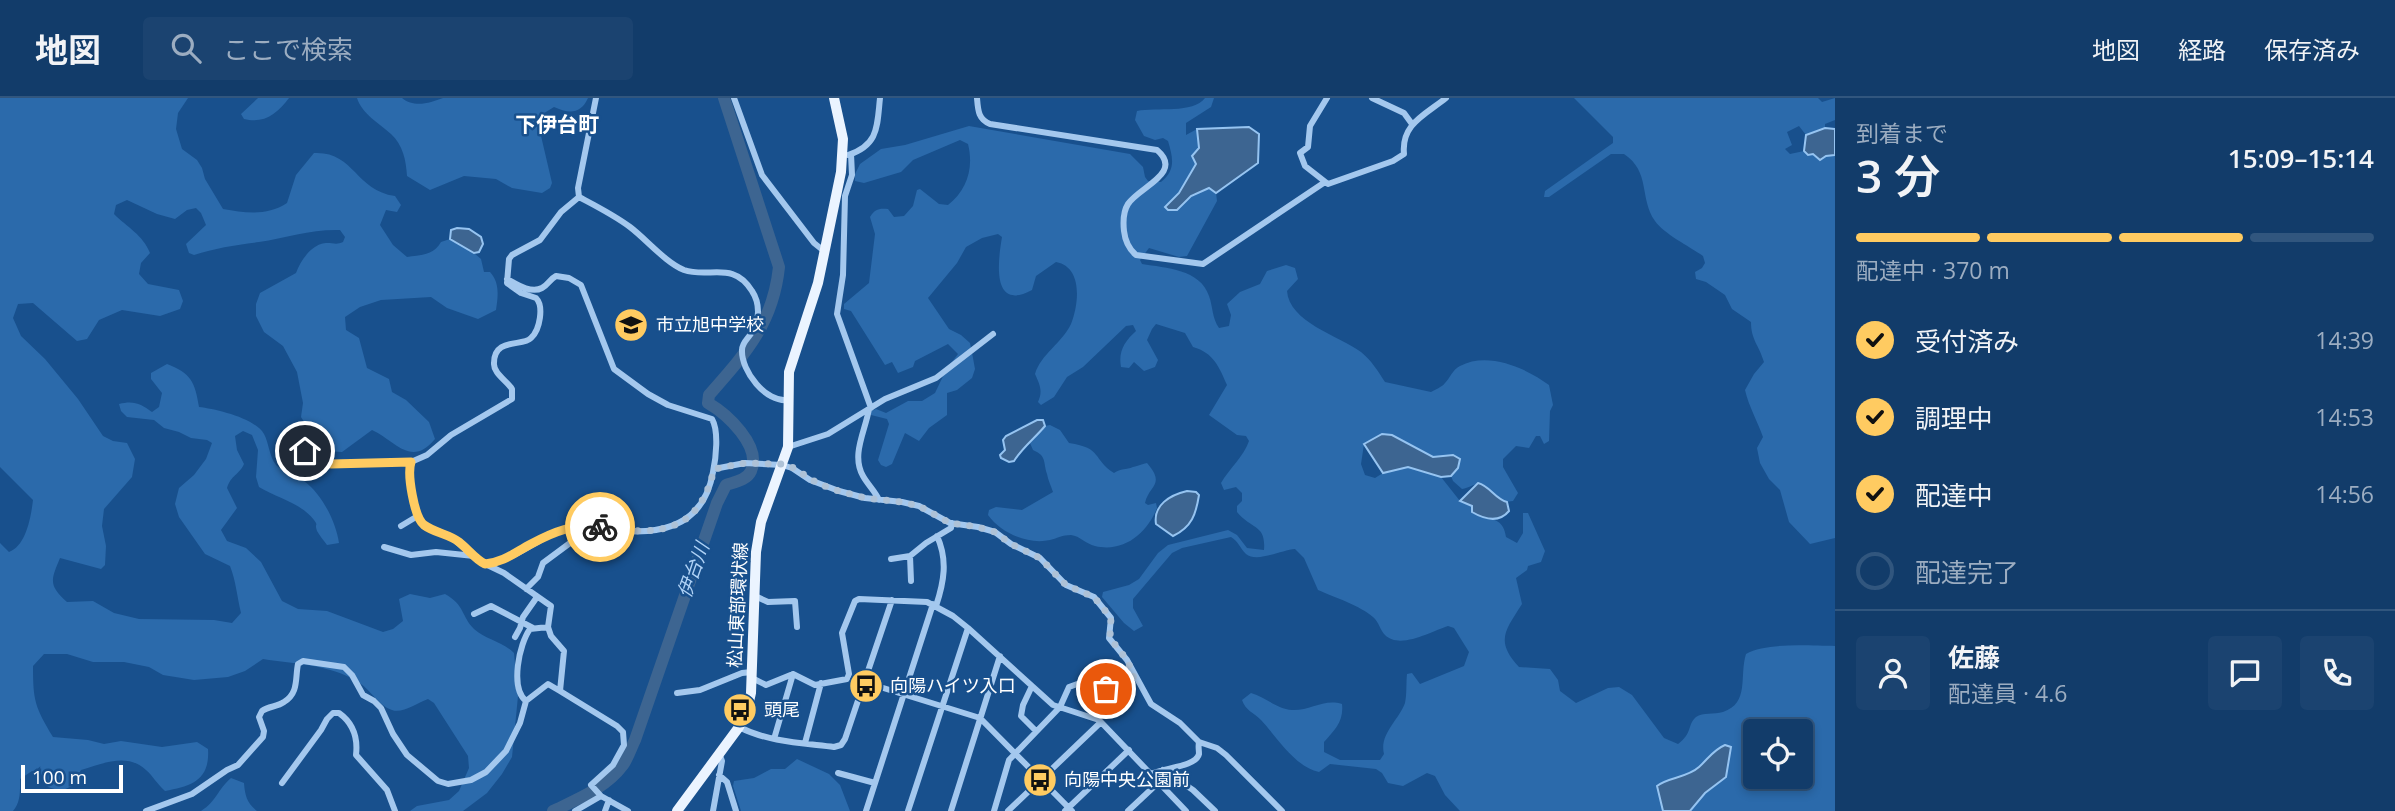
<!DOCTYPE html>
<html lang="ja">
<meta charset="utf-8">
<style>
:root{--surface:#123c6a;--page:#1b4370;--text:#f1f3f6;--muted:#9cadc1;--line:#31567e;--accent:#ffcb61}
body{margin:0;font-family:"Open Sans","Noto Sans JP",sans-serif;background:var(--page);color:var(--text);height:100vh;display:flex;flex-direction:column;font-size:26px;white-space:nowrap}
*{box-sizing:border-box;margin:0}
p{font-size:23px;color:var(--muted)}
.icon{flex:none;width:38px;height:38px;fill:none;stroke:currentColor;stroke-width:2;stroke-linecap:round;stroke-linejoin:round}
.map{position:relative;flex:1;overflow:hidden}
.drawer{display:flex;flex-direction:column;background:var(--surface);width:560px}
.drawer>*{flex:none}
.controls{position:absolute;left:1743px;top:621px;display:grid;gap:14px}
.controls a{display:grid;place-items:center;width:70px;height:70px;border-radius:7px;background:var(--surface);box-shadow:0 4px 10px #0003,0 0 0 2px var(--line);font-size:35px}
.scale{position:absolute;left:21px;bottom:18px;width:102px;box-sizing:border-box;padding-left:7px;border:4px solid #fff;border-top:0;font-size:19px;line-height:24px;white-space:nowrap;color:#fff;-webkit-text-stroke:5px #18508d;paint-order:stroke}
.pin{position:absolute;display:grid;place-items:center;width:60px;height:60px;color:#fff;margin:-30px;border:4px solid #fff;border-radius:50%;box-shadow:0 2px 7px #0007}
.courier{position:absolute;display:grid;place-items:center;width:70px;height:70px;margin:-35px;border:5px solid #ffcb61;border-radius:50%;background:#fff;color:#222;box-shadow:0 2px 9px #0007}
.summary em{font-style:normal;font-weight:600}
.summary div{display:flex;flex-direction:column-reverse}
.summary{display:flex;align-items:center;justify-content:space-between;height:119px;padding:0 21px}
h1{font-size:46px;font-weight:600;line-height:52px}
.bar{display:grid;grid-template-columns:repeat(4,1fr);gap:10px 7px;align-content:center;height:84px;padding:0 21px}
.bar i{height:9px;border-radius:5px;background:var(--line)}
.bar .active{background:var(--accent)}
.bar p{grid-column:span 4}
.line{display:flex;align-items:center;gap:18px;padding:0 21px;border-top:2px solid var(--line)}
.line div{flex:1}
.round{display:grid;place-items:center;flex:none;width:74px;height:74px;border-radius:7px;background:var(--page)}
ol{padding:0 21px;list-style:none}
li{display:flex;align-items:center;gap:21px;height:77px}
li p{margin-inline-start:auto}
li .icon{padding:7px;border-radius:50%;background:var(--accent);color:#111;stroke-width:4}
li:last-child{color:var(--muted)}
li i{width:38px;height:38px;border:4px solid var(--line);border-radius:50%}
header{display:flex;align-items:center;gap:42px;box-sizing:border-box;height:98px;padding:0 35px;background:var(--surface);border-bottom:2px solid var(--line)}
header strong{font-size:33px}
nav{display:flex;gap:38px;margin-inline-start:auto;font-size:24px}
.search{width:490px;height:63px;background:var(--page);display:flex;align-items:center;gap:18px;box-sizing:border-box;padding:0 24px;border-radius:7px;color:var(--muted);font-size:26px}
main{display:flex;flex:1;min-height:0}
.map>svg:first-child{display:block}
.green{fill:#2b6aab;fill-rule:evenodd}
.water{fill:#3d6591;stroke:#96c4f1;stroke-width:2}
.lines{fill:none;stroke-linecap:round;stroke-linejoin:round}
.river{stroke:#3d6591;stroke-width:12}
.minor{stroke:#a4c8ee;stroke-width:6}
.primary{stroke:#ebf4ff;stroke-width:10}
.done{stroke:#aec2d7;stroke-width:7;stroke-dasharray:0 12.6}
.route{stroke:#ffcb61;stroke-width:9}
.labels{text-anchor:middle;stroke-width:5;stroke-linejoin:round;paint-order:stroke}
.poi-label{font-size:18px;fill:#fff;stroke:#18508d;text-anchor:start}
.street-label{font-size:18px;fill:#fff;stroke:#18508d}
.water-label{font-size:19px;font-style:italic;fill:#afd2f6;stroke:#18508d}
.quarter-label{font-size:21px;font-weight:bold;fill:#fff;stroke:#18508d}
</style>
<header>
<strong>地図</strong>
<div class="search"><svg class="icon" aria-label="search" viewBox="0 0 24 24"><circle cx="10" cy="10" r="6"/><path d="M15 15l6 6"/></svg>ここで検索</div>
<nav><a>地図</a><a>経路</a><a>保存済み</a></nav>
</header>
<main>
<div class="map">
<svg width="1835" height="713" viewBox="0 0 1835 713">
<rect width="100%" height="100%" fill="#18508d"/>
<path class="green" d="M0 0H188L178 15 176 31 182 51 197 62 202 70 205 81 223 111C246 115 267 118 287 105L296 77 314 55C354 53 355 92 395 98L401 107 397 114 386 112 380 127 393 147 407 159C421 157 434 157 441 144L450 141 474 155 481 161 484 174H490C500 185 498 198 496 212L478 221 447 210 431 199 381 202 360 209 345 219 346 232 359 240 367 270 389 281 392 294 406 302 429 324 435 341C411 370 396 343 372 332L342 354 327 353 316 343 301 319 303 305 297 274 283 248 264 234 256 218V206L260 195 296 175C300 164 309 150 321 146 330 143 335 148 343 144L345 139 340 132C312 131 286 140 259 144 236 147 215 150 194 157L189 155 186 146 206 127 201 115 196 110 187 112 175 121 157 116 127 102 116 107 114 116C127 129 143 137 150 155L141 165 139 176 148 186 179 192 183 203 180 211 160 218 122 212 99 222 87 241 77 243 33 205 18 206 13 220 21 238 45 261 78 301 103 338 113 343 127 345 135 361 132 379 104 411 102 428 106 448 105 467 101 471 60 460C51 482 48 487 67 504L93 503 114 515 139 521 214 522 232 525 241 515C237 499 236 483 230 468L205 456 179 419 175 406 179 390 194 377 206 361 212 345 207 342 191 340 179 334 164 330 154 322 127 319 121 313 119 306C134 302 141 306 152 314L159 309 162 295 151 281V275L167 266C191 275 195 284 199 309 216 311 255 320 264 336 269 345 269 358 276 367 283 374 296 377 304 383 322 396 336 424 339 445L327 447C324 443 320 438 317 433 314 424 319 429 314 422 301 405 277 400 259 389L256 379 258 352 252 337 243 333 235 338 237 352 244 366C239 377 231 377 227 390L237 410 221 432 227 443 246 450 261 464 282 503 298 511 327 513 383 534 393 531 403 523 399 501 410 496 430 500 445 496C465 507 461 518 474 531 486 542 502 543 514 555L518 598 512 659 502 676 487 695 463 713H410L417 708 449 702 459 693 469 670 468 658 434 605 428 601C417 605 402 616 392 612 379 608 370 591 358 584 329 566 295 566 263 561L245 573 228 579 194 582 163 577 149 569 124 564H93L67 556H44L33 568C33 603 35 609 53 639L88 642 104 646 121 643 162 649 197 644 208 651C210 682 192 688 165 693 157 686 153 678 146 672 127 654 102 666 81 672L72 688 61 693 48 689 41 676 32 673 20 681C20 692 21 704 13 713H0V445L9 454C26 448 31 419 33 402L0 369Z
M258 0H289C277 16 264 26 244 21L241 16Z
M357 0H402C414 10 430 5 443 0H588C581 16 569 16 554 9L541 17 538 25 552 85 550 90 542 95 512 90 496 81 464 78 430 92 407 78C406 62 403 47 391 36 379 25 362 16 357 0Z
M1205 0H1214L1211 9 1186 25V37L1197 31 1199 50 1196 66 1179 95 1177 112 1191 98 1209 90 1216 95 1217 103 1187 158 1179 159 1149 150 1140 162 1142 166C1166 170 1200 171 1209 198 1213 209 1212 220 1219 230L1229 228 1231 217 1227 206 1240 194 1260 186 1267 173 1286 167 1295 170 1298 181 1287 193C1289 224 1339 238 1361 254 1371 262 1378 273 1385 284L1431 294C1436 291 1442 289 1445 285 1450 280 1453 271 1460 268 1488 253 1526 270 1549 287L1553 307 1550 313 1549 343 1544 346 1540 338H1536L1529 350 1516 348 1503 361V369L1518 395 1513 403C1494 407 1491 384 1479 386 1473 386 1469 390 1462 391L1453 383 1451 378 1458 370 1441 358 1433 360 1392 337 1364 346 1361 366 1365 377 1375 380 1383 375 1408 369 1441 379 1460 403 1472 408 1481 419C1495 421 1504 423 1506 439L1517 445 1523 435V415H1528L1545 453 1541 464 1528 468 1527 472 1516 480 1522 506C1505 533 1495 543 1519 569L1550 571 1558 582 1560 593 1576 605 1608 590 1619 589 1632 597 1664 640 1678 646C1693 635 1687 627 1696 619 1703 614 1714 617 1723 614 1750 605 1739 578 1746 556 1767 544 1810 548 1835 548V713H1460L1445 697 1435 678 1427 675 1403 688 1388 685 1382 675 1376 671 1330 666 1319 674C1295 669 1277 639 1261 622 1253 614 1246 613 1242 602L1251 595C1266 599 1276 611 1292 612 1310 613 1324 600 1342 606 1344 623 1335 632 1324 644V654L1340 662H1380L1384 656C1379 636 1399 622 1405 605 1407 596 1406 585 1407 576L1412 575 1420 586 1464 568 1469 554 1454 530 1448 528C1432 533 1400 552 1385 537 1380 532 1379 524 1373 519 1361 508 1334 499 1318 492L1304 460 1295 451C1281 452 1257 465 1246 456 1240 450 1238 443 1231 439L1182 450 1172 455 1133 501V510L1143 528 1134 533 1124 525 1102 499 1103 494 1129 487 1139 481 1158 455 1168 447 1228 432 1237 437 1247 450 1264 452C1266 426 1252 432 1237 414V408L1242 403V395L1236 389 1224 392 1221 385C1229 371 1244 358 1249 343L1246 338 1237 337 1209 317 1227 287C1219 269 1214 255 1193 249L1185 235 1156 226 1152 231 1147 242 1158 262 1155 269 1144 273 1134 264 1129 270 1121 269C1118 253 1125 243 1136 233L1133 227 1126 228 1083 269 1067 279 1054 299 1041 307 1038 304C1043 293 1040 287 1035 276 1041 256 1062 245 1071 226 1079 206 1083 169 1056 164L1036 178 1032 192C991 214 998 163 1002 139L998 136 982 140 966 149 957 165 928 200 949 231 961 237 970 245 973 260 975 271 972 280 957 292 947 295V317L929 330 919 343 905 335 892 366 886 369 881 367 878 362 889 326 887 321 871 317V313L876 311 886 315 908 303H922L935 295 946 272 958 256 948 246 915 263 913 269 898 275 892 264 885 267 851 213 844 211V206L869 185 875 136 870 119C875 111 879 110 888 111L894 119 904 118 913 108 917 92 920 91 939 106 948 107C967 92 974 70 968 46L960 42 913 62 901 74 864 85 855 83V76L860 66 881 51 905 47 969 28 1130 56 1143 69 1145 79 1148 83 1161 84C1176 72 1173 60 1168 43L1163 40 1155 42 1144 38 1135 22 1137 13C1157 9 1193 16 1205 0ZM1755 634H1801V679H1755Z
M1574 0H1818L1822 4 1835 0V22L1825 26V30L1806 37 1799 28 1787 34 1792 47 1785 51 1790 56 1804 53 1808 57H1835V440L1810 446 1789 424 1780 392 1769 381 1760 365 1757 350 1763 339C1757 322 1749 309 1745 292L1754 276 1764 264C1759 247 1751 242 1751 224L1732 211 1725 197 1706 184 1696 181 1695 174 1702 170 1705 165 1703 158C1689 148 1664 136 1655 123 1639 100 1651 74 1624 56H1611L1549 99H1544L1545 93 1613 45V39Z
M1050 327 1060 332 1069 345C1103 350 1092 361 1114 375 1121 370 1126 372 1133 369 1139 368 1141 366 1147 365 1166 387 1149 387 1145 405L1148 407 1156 405 1157 410C1147 435 1124 455 1095 448 1086 446 1080 438 1071 437 1062 437 1058 440 1050 442 1028 447 1001 435 988 417L989 412 996 409 1022 412 1053 394C1051 388 1048 382 1047 376 1043 364 1047 358 1033 352L1030 345 1045 328Z
M797 661 829 676 840 687 850 713H741L733 688 734 683 754 680 771 671H785Z
M231 680 244 685C245 698 247 705 257 713H201C217 703 217 692 231 680Z"/>
<path class="water" d="M1249 29 1259 36 1258 65 1216 95 1209 90 1191 98 1177 112H1168L1165 109 1179 95 1196 66 1192 58 1199 50 1197 31Z
M1825 30 1835 31V57L1826 58 1820 62 1813 56 1808 57 1804 53 1806 37Z
M457 130 469 131 481 139 483 146 479 154 474 155 450 141 451 132Z
M1037 322H1043L1045 328C1035 340 1022 350 1014 363L1009 364 1001 360 1000 357 1005 352 1003 342 1006 338Z
M1382 336 1392 337 1433 359 1453 357 1460 361 1458 370 1451 378 1441 379 1408 369 1383 375 1364 346Z
M1478 385C1490 388 1495 401 1507 404L1509 413C1499 425 1484 421 1472 414V408L1460 403Z
M1187 393 1196 394 1199 397C1196 416 1192 429 1173 438L1156 426C1153 407 1170 397 1187 393Z
M1725 647 1731 649 1726 679 1705 695 1690 713H1663L1657 688C1668 679 1687 680 1699 669 1708 661 1713 652 1725 647Z"/>
<g class="lines">
<path class="river" d="M553 713C578 701 606 690 623 667 628 660 631 650 635 642L717 405 726 387C735 384 747 382 751 373 762 348 727 316 708 305L709 297C745 256 773 226 779 169L724 0"/>
<path class="minor" d="M734 0 762 77 814 145 824 153
M977 0C978 12 978 21 990 26L1157 52C1184 75 1139 89 1128 106 1123 114 1123 124 1124 133 1125 142 1129 151 1136 157L1203 166 1325 84
M1327 0 1310 28 1308 49 1300 55 1305 68 1328 86 1393 63 1404 56C1401 26 1425 17 1446 0
M1372 0 1404 15 1412 26
M851 56 852 77 845 98 843 177 837 216 871 310
M848 57C879 47 877 28 880 0
M579 99C596 108 614 117 630 129 646 141 666 165 684 172 709 181 733 162 752 193 760 205 760 222 752 234 749 240 742 244 742 252 741 273 766 305 788 302
M579 99 578 90 596 0
M869 311C865 334 851 357 863 378 868 387 875 393 879 402
M788 349 828 336 885 301 936 280 993 236
M411 364 409 371 410 389 418 418 425 428 450 438 479 463 504 475 551 508 548 529 551 538 564 553 560 593 617 628 623 634 624 647 613 667 591 687 601 698 628 713
M286 371C286 362 291 353 300 351L331 366 411 364 427 357 451 337 512 301V291C507 283 493 275 494 265 494 239 523 249 531 240 540 232 544 208 536 200L521 195 507 185 509 161 512 157 540 142 561 114 579 99
M714 371 745 365 782 367 792 370 810 382 839 393 865 400 902 404 919 408 950 425 978 429 995 434 1011 446 1040 460 1066 487 1094 499 1111 520 1109 540 1127 562 1151 606 1180 625 1199 644 1217 650 1226 657 1282 713
M401 428 416 419
M384 449 411 457 436 454 474 458
M891 461 910 458
M485 466C515 464 538 438 568 430 587 424 607 432 626 433 671 436 705 421 713 374 716 360 719 333 712 321L668 307 648 296 614 271 581 187 569 180 556 178C550 181 548 187 542 190 531 196 516 186 507 181
M911 483 910 458 926 445 951 430 952 425
M526 491 538 479 543 465 570 445 579 437 584 428
M755 498 768 504 795 503 797 529
M936 508C944 484 948 462 937 438
M474 516 491 508 533 530
M515 539 520 530 523 519 537 499
M752 580 766 587 793 576 815 587 847 581 849 576 842 535 855 503 859 501 927 504 953 518 968 530 1053 607 1099 622 1186 713
M864 584 980 620 1072 713
M1032 588 1023 607 1021 618 1036 633
M677 595 700 592 742 575 752 574
M526 603C510 590 519 546 530 531L548 529
M739 629C768 644 802 645 834 649L841 647 845 641 892 502
M774 641 793 576
M805 645 821 585
M1163 672 1193 692 1215 713
M838 675 875 685
M1151 676C1162 670 1196 669 1199 656 1199 652 1198 648 1199 644
M719 677 727 684 736 713
M282 685 321 632 327 621 333 615H339C353 625 358 640 356 657L387 692 395 713
M146 713 192 696 227 672 238 667 263 639 264 633 259 619 262 613C269 608 277 609 284 604 299 595 295 580 298 566L303 563 344 569 352 577 363 597 374 603 381 610 393 636 407 657 438 683 448 686 471 682 486 674 506 653 520 625 526 603 548 586 560 593
M575 713 601 698
M605 713 609 702
M713 713 722 663 719 655
M866 713 933 506
M908 713 968 530
M951 713 1000 558
M994 713 1009 662 1060 609 1069 589 1080 585 1115 595 1134 578
M1008 713 1101 624
M1065 713 1129 652
M1128 713 1159 684"/>
<path class="primary" d="M677 713 739 629 748 608 751 595 756 454 761 424 788 349 789 274 818 185 841 74 843 41 834 0"/>
</g>
<g class="lines">
<path class="done" d="M600 429C658 438 699 436 714 371L745 365 782 366 792 369 819 386 839 393 865 400 902 404 919 408 950 425 978 429 995 434 1011 446 1040 460 1066 487 1094 499 1111 520 1110 540 1127 562 1134 578 1115 595 1106 591"/>
<path class="route" d="M305 353 331 366 411 364C407 376 414 419 424 427 435 435 449 436 459 444 468 451 475 461 485 466 504 464 514 455 531 446 553 434 575 425 600 429"/>
</g>
<defs>
<g id="school-disc" transform="scale(1.75)"><circle r="9.5" fill="#ffcb61" stroke="#18508d"/><path d="M0-5L7-2L0 1L-7-2ZM-4 1L0 2.5L4 1V4Q0 6-4 4Z" fill="#111"/></g>
<g id="bus-disc" transform="scale(1.75)"><circle r="9.5" fill="#ffcb61" stroke="#18508d"/><path d="M-5-6H5V4H4V6H2V4H-2V6H-4V4H-5ZM-3.5-4V0h7V-4ZM-3.5 1.2v1.5H-2V1.2ZM2 1.2v1.5H3.5V1.2Z" fill="#111"/></g>
</defs>
<g fill-rule="evenodd">
<use href="#school-disc" x="631" y="227"/>
<use href="#bus-disc" x="866" y="588"/>
<use href="#bus-disc" x="740" y="612"/>
<use href="#bus-disc" x="1040" y="682"/>
</g>
<g class="labels">
<g class="poi-label">
<text x="656" y="233">市立旭中学校</text>
<text x="890" y="594">向陽ハイツ入口</text>
<text x="764" y="618">頭尾</text>
<text x="1064" y="688">向陽中央公園前</text>
</g>
<g class="street-label">
<text transform="translate(738 507) rotate(-87)" y="6">松山東部環状線</text>
</g>
<g class="water-label">
<text transform="translate(693 472) rotate(-70)" y="7">伊台川</text>
</g>
<g class="quarter-label">
<text x="557" y="34">下伊台町</text>
</g>
</g>
</svg>
<div class="controls">
<a><svg class="icon" aria-label="locate" viewBox="0 0 24 24"><circle cx="12" cy="12" r="6"/><path d="M12 2v4M12 18v4M2 12h4M18 12h4"/></svg></a>
</div>
<div class="scale">100 m</div>
<div class="pin" style="left:1106px;top:591px;background:#ea580c"><svg class="icon" aria-label="bag" viewBox="0 0 24 24"><path d="M5 8h14l-1 12H6zM9 8a3 3 0 0 1 6 0"/></svg></div>
<div class="pin" style="left:305px;top:353px;background:#1f2937"><svg class="icon" aria-label="home" viewBox="0 0 24 24"><path d="M3 11l9-7 9 7M6 9v11h12V9"/></svg></div>
<div class="courier" style="left:600px;top:429px"><svg class="icon" aria-label="bike" viewBox="0 0 24 24"><circle cx="6" cy="16" r="4"/><circle cx="18" cy="16" r="4"/><path d="M6 16l4-8h5l3 8M10 8l3 8H6M13 5h3"/></svg></div>
</div>
<section class="drawer">
<div class="summary"><div><h1>3 分</h1><p>到着まで</p></div><em>15:09–15:14</em></div>
<div class="bar"><i class="active"></i><i class="active"></i><i class="active"></i><i></i><p>配達中 · 370 m</p></div>
<ol>
<li><svg class="icon" aria-label="check" viewBox="0 0 24 24"><path d="M5 12l5 5 9-10"/></svg>受付済み<p>14:39</p></li>
<li><svg class="icon" aria-label="check" viewBox="0 0 24 24"><path d="M5 12l5 5 9-10"/></svg>調理中<p>14:53</p></li>
<li><svg class="icon" aria-label="check" viewBox="0 0 24 24"><path d="M5 12l5 5 9-10"/></svg>配達中<p>14:56</p></li>
<li><i></i>配達完了</li>
</ol>
<div class="line" style="height:126px"><a class="round"><svg class="icon" aria-label="person" viewBox="0 0 24 24"><circle cx="12" cy="8" r="4"/><path d="M4 21q1-7 8-7t8 7"/></svg></a><div><b>佐藤</b><p>配達員 · 4.6</p></div><a class="round"><svg class="icon" aria-label="chat" viewBox="0 0 24 24"><path d="M4 5h16v11H9l-5 4z"/></svg></a><a class="round"><svg class="icon" aria-label="phone" viewBox="0 0 24 24"><path d="M5 4h4l2 5-3 2q2 4 5 5l2-3 5 2v4C11 20 4 13 5 4z"/></svg></a></div>
</section>
</main>
